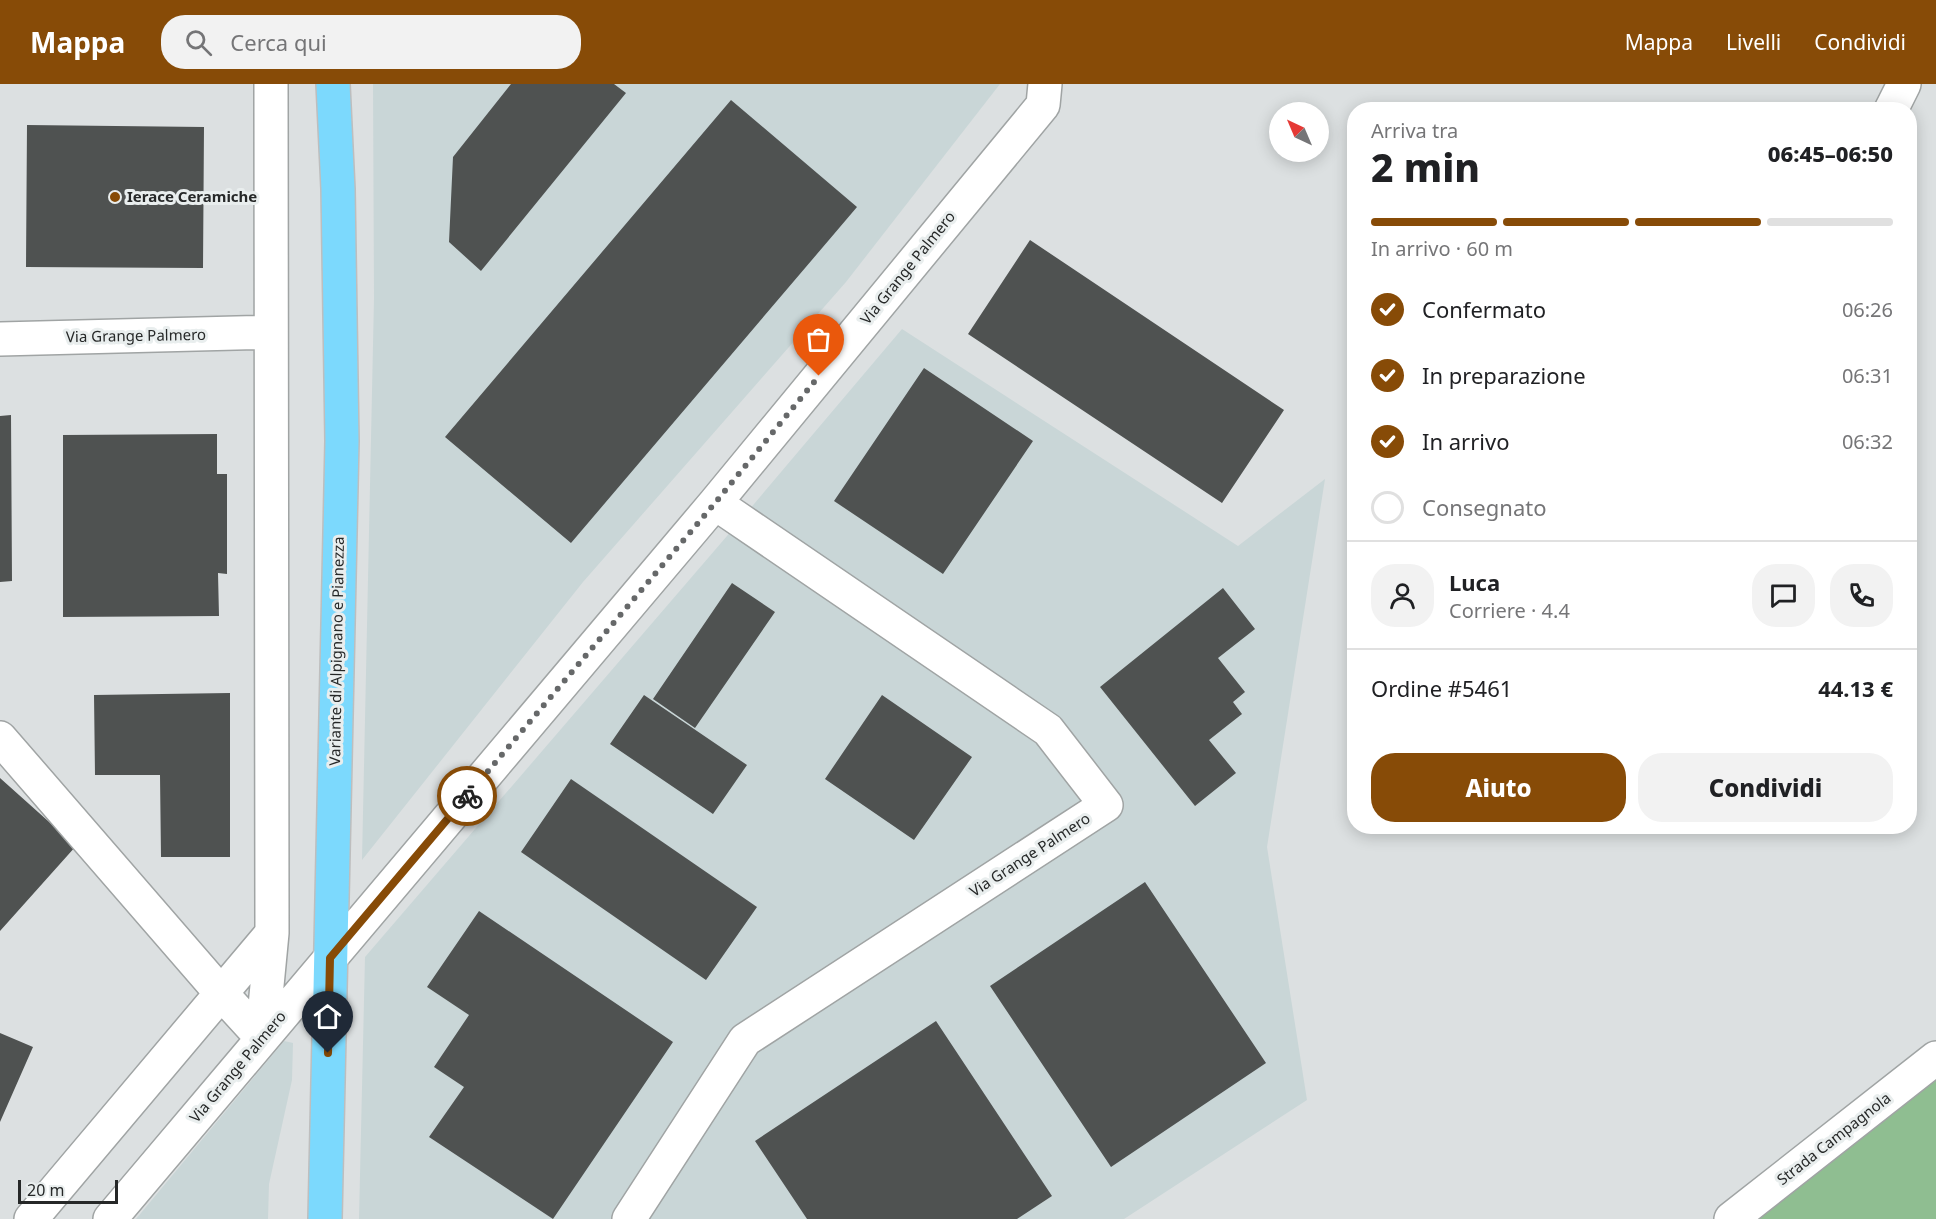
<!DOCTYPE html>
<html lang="it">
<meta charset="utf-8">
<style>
:root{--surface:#fff;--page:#f2f2f2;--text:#202124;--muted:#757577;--line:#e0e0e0;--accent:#874b07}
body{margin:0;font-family:"Noto Sans",sans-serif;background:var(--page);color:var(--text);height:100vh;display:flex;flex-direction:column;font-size:22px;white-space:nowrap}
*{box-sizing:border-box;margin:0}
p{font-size:20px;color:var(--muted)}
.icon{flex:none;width:33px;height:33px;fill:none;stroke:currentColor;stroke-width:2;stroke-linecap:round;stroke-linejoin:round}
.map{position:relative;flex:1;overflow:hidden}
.side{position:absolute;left:1347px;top:18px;width:570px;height:732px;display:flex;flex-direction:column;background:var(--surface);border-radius:24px;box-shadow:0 3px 15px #0003}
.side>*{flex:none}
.needle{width:39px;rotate:316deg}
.tools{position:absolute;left:1269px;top:18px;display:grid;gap:12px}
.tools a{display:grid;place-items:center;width:60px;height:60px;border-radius:50%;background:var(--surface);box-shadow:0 3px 15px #0003;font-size:30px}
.scale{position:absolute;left:18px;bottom:15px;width:100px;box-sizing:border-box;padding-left:6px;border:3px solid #262828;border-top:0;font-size:16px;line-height:21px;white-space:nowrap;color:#262828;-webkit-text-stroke:4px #e9eeee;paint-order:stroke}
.pin{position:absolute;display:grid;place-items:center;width:51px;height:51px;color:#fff;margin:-62px -26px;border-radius:50% 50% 50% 0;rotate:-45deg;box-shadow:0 0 6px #0007}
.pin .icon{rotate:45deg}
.courier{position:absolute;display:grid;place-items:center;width:60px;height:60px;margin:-30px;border:4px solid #874b07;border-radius:50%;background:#fff;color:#222;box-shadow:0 2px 8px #0007}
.headline em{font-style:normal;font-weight:800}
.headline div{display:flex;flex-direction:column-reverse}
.headline{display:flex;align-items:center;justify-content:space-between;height:102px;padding:0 24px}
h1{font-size:39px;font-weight:800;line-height:45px}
.bar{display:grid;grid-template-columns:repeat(4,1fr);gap:9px 6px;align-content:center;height:72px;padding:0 24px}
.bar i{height:8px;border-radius:4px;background:var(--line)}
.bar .current{background:var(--accent)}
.bar p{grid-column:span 4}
.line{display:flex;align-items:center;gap:15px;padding:0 24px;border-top:2px solid var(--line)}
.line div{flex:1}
.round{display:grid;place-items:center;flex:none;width:63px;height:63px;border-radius:24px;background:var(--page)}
ol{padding:0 24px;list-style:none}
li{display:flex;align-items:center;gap:18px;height:66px}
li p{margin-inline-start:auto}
li .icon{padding:6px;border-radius:50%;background:var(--accent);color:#fff;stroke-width:4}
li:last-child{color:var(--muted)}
li i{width:33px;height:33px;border:3px solid var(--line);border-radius:50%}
.cta{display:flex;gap:12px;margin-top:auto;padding:12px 24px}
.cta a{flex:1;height:69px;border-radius:24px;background:var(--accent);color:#fff;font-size:24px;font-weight:800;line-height:69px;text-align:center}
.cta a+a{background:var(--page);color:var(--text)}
header{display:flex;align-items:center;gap:36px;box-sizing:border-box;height:84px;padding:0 30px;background:var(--accent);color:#fff}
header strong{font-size:28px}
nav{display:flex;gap:33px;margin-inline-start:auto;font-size:21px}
.search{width:420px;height:54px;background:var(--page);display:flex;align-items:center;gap:15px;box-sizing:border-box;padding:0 21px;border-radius:24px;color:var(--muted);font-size:22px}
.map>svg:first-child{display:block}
.built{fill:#c9d6d7}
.green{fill:#8fbe91}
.building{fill:#4f5251}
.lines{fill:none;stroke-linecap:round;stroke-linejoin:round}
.minor-casing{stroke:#a0a4a4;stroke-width:36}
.major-casing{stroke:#bebebe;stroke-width:36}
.minor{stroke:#fff;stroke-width:33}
.major{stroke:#7cd9fd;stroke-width:33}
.done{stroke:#666869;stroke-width:6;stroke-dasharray:0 10.8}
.route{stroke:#874b07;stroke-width:8}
.poi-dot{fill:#874b07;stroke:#e9eeee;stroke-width:2}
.labels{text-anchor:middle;stroke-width:6;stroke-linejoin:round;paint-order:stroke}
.poi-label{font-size:15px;font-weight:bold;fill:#262828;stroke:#e9eeee;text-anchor:start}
.street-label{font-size:15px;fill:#262828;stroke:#e9eeee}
</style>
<header>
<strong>Mappa</strong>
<div class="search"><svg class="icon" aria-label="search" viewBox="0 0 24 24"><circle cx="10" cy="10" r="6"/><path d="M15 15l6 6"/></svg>Cerca qui</div>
<nav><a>Mappa</a><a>Livelli</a><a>Condividi</a></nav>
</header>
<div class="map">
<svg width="1936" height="1135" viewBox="0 0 1936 1135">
<rect width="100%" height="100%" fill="#dce0e1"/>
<path class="built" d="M373 0H1000L846 198 583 498 362 776 374 214Z
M902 245 1238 462 1325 395 1267 763 1307 1016 1124 1135H359L365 873 727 452Z
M284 957 293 959 292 996 269 1100 268 1135H136Z"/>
<path class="green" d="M1936 974V1135H1731Z"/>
<path class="building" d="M511 0H614L626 9 481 187 449 158 453 73Z
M731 16 857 123 571 459 445 353Z
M27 41 204 43 203 184 26 183Z
M1030 156 1284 326 1222 419 968 250Z
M924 284 1033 357 943 490 834 417Z
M11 331 12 497 0 498V332Z
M217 350V390H227V490L218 489 219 532 63 533V351Z
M732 499 775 528 695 644 653 615Z
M1223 504 1255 545 1218 574 1245 608 1233 618 1242 630 1209 656 1236 689 1195 722 1100 603Z
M230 609V773H161L160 691H95L94 611Z
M644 611 747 681 713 730 610 660Z
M882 611 972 673 914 756 825 695Z
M0 694 76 762 0 847Z
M571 695 757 823 706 896 521 768Z
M1145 798 1266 979 1111 1083 990 902Z
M479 827 673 958 553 1135 429 1053 464 1003 434 983 469 931 427 903Z
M936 937 1052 1112 1017 1135H807L755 1057Z
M0 949 33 963 0 1038Z"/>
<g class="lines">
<g class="minor-casing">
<path id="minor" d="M1891 26 1904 0
M0 255 271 248
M0 654 221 909 262 954
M262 954 272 849 271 0
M31 1135 272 849
M110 1135 715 419 1043 21 1045 0
M629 1135 745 956 1106 721 1048 646 715 419
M1731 1135 1936 974"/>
</g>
<g class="major-casing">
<path id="major" d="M325 1135 342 357 338 105 333 0"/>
</g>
<use href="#minor" class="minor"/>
<use href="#major" class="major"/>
</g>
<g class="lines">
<path class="done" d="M467 712 715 419 819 292"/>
<path class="route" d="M328 969 330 874 467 712"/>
</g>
<circle class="poi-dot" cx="115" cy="113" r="6"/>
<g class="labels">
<g class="poi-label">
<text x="127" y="118">Ierace Ceramiche</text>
</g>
<g class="street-label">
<text transform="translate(908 184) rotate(-51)" y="5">Via Grange Palmero</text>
<text transform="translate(136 252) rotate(-1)" y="5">Via Grange Palmero</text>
<text transform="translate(337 567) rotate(-89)" y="5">Variante di Alpignano e Pianezza</text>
<text transform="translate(1030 771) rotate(-33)" y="5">Via Grange Palmero</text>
<text transform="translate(238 983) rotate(-50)" y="5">Via Grange Palmero</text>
<text transform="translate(1834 1055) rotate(-38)" y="5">Strada Campagnola</text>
</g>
</g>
</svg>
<div class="tools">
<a><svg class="needle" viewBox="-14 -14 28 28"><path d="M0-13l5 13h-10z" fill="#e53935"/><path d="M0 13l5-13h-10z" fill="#757577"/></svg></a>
</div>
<div class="scale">20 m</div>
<div class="pin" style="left:819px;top:292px;background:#ea580c"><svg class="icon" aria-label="bag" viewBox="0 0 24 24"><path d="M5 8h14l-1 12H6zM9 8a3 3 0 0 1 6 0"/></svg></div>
<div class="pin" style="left:328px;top:969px;background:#1f2937"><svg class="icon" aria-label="home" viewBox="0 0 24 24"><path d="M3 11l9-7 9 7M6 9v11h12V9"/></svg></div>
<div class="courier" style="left:467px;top:712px"><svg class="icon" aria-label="bike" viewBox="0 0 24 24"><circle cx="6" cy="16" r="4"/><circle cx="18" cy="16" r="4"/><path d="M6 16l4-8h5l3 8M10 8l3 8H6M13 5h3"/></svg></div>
<section class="side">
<div class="headline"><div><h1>2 min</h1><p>Arriva tra</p></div><em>06:45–06:50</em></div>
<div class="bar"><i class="current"></i><i class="current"></i><i class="current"></i><i></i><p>In arrivo · 60 m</p></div>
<ol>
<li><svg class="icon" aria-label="check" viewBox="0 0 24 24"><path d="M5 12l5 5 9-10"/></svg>Confermato<p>06:26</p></li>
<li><svg class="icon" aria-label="check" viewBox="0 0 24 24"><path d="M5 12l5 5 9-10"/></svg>In preparazione<p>06:31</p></li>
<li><svg class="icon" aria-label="check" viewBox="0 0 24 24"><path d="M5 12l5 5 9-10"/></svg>In arrivo<p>06:32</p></li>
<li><i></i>Consegnato</li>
</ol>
<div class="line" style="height:108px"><a class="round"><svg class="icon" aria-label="person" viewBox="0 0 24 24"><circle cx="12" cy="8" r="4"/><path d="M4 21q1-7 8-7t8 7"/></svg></a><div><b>Luca</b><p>Corriere · 4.4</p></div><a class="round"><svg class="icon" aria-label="chat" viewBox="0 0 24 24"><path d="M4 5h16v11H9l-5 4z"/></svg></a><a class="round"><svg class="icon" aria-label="phone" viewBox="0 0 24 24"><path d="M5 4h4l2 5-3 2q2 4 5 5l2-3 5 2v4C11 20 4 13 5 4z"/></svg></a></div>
<div class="line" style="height:78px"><div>Ordine #5461</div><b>44.13 €</b></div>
<div class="cta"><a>Aiuto</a><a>Condividi</a></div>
</section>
</div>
